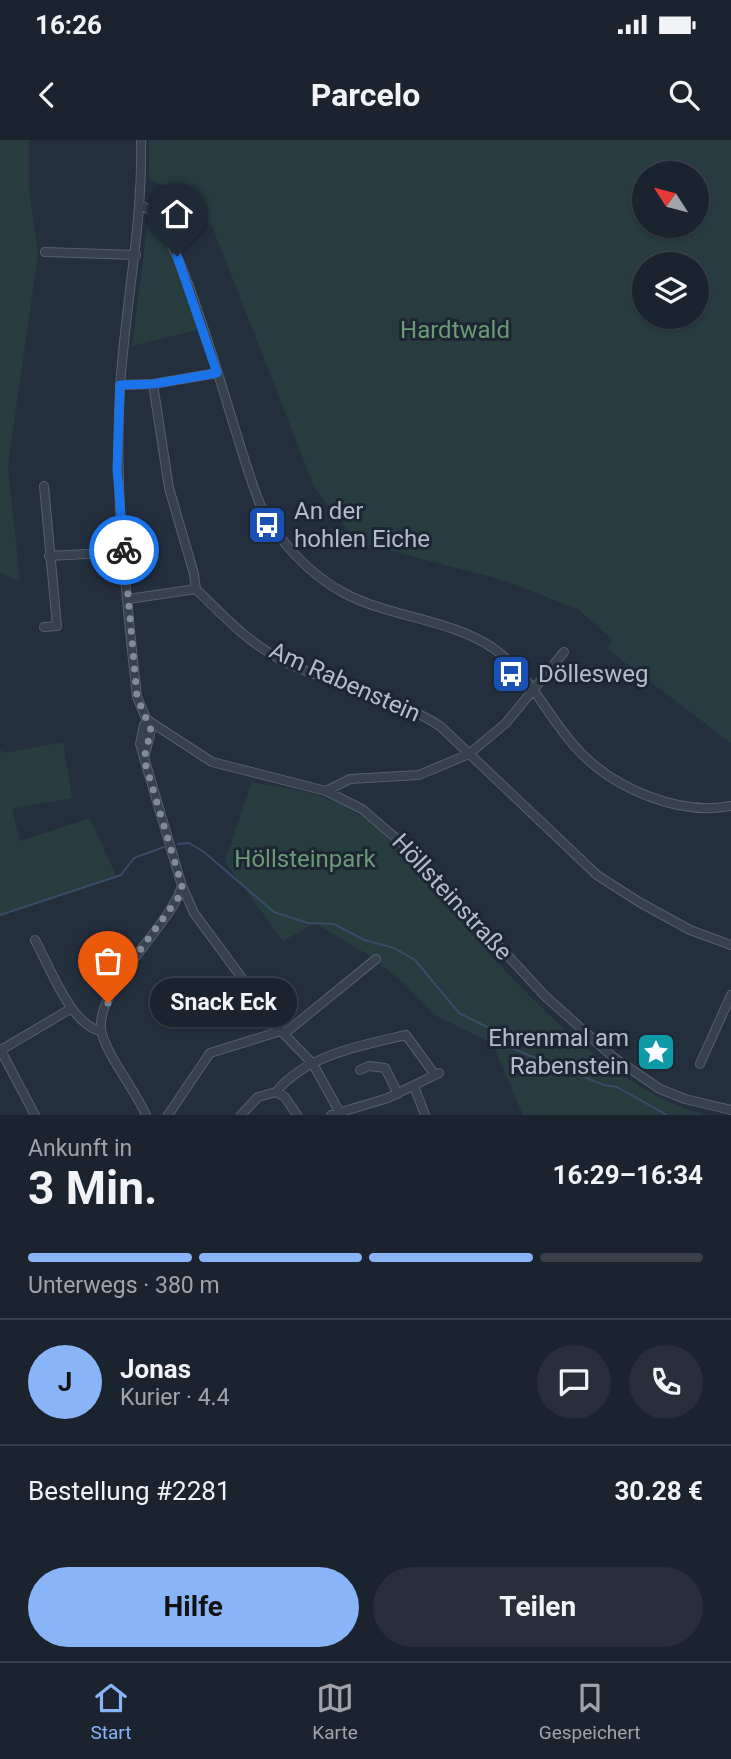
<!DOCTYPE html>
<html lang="de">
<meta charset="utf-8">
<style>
:root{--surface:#1b232e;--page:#282f3a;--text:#f1f3f6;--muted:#a0a4aa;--line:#39404a;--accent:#8ab4f8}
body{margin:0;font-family:Roboto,sans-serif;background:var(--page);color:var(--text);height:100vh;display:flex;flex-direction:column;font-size:26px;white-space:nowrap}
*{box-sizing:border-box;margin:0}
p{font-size:23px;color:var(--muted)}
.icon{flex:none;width:38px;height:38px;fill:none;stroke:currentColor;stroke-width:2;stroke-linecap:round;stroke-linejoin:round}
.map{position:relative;height:975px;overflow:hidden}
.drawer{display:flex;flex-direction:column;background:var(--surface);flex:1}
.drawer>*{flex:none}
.needle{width:46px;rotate:306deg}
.controls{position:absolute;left:632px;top:21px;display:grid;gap:14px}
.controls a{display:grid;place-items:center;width:77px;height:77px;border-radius:50%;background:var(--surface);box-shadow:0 2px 5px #0004,0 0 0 2px var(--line);font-size:35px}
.pin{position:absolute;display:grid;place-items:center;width:60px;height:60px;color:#fff;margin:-72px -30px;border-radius:50% 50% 50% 0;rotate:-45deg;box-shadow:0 0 7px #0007}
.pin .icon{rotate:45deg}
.courier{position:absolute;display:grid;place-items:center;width:70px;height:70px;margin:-35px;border:5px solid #1a73e8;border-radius:50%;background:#fff;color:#222;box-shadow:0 2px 9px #0007}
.bubble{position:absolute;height:49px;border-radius:24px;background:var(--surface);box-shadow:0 2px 5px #0004,0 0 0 2px var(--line);font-size:23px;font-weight:700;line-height:49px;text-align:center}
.summary em{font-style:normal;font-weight:700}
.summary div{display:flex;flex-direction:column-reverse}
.summary{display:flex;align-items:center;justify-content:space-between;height:119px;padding:0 28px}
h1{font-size:46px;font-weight:700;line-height:52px}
.bar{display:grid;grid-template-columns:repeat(4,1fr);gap:10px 7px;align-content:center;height:84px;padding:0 28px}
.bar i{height:9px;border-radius:5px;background:var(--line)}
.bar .active{background:var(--accent)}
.bar p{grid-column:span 4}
.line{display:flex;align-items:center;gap:18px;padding:0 28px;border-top:2px solid var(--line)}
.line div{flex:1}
.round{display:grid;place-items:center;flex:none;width:74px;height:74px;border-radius:37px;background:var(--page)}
.primary-button{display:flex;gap:14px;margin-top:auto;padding:14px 28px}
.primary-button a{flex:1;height:80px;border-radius:42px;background:var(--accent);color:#111;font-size:28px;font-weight:700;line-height:80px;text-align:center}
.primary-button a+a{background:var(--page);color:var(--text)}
.status{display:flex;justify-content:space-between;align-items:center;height:49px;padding:0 35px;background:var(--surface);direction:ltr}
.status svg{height:19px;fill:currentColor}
header{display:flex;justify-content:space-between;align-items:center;height:91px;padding:0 28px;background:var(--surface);font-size:32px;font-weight:700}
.dock{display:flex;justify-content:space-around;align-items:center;height:98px;border-top:2px solid var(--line);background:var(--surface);font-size:19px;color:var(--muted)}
.dock a{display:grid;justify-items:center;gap:4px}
.dock .active{color:var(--accent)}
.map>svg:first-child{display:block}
.green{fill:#263c3f;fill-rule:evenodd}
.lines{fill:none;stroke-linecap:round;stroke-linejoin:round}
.stream{stroke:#394c67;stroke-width:2}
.minor-casing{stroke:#565f6c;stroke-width:10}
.minor{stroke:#38414e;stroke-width:8}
.done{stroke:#828b98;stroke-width:7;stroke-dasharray:0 12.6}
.route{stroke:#1a73e8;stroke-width:9}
.labels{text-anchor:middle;stroke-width:6;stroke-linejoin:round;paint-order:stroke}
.park-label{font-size:24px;fill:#6b9a76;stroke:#1d2633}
.poi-label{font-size:24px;fill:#b4bcc9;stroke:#1d2633;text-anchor:start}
.street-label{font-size:24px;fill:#b4bcc9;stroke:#1d2633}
</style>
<div class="status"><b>16:26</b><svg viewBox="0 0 49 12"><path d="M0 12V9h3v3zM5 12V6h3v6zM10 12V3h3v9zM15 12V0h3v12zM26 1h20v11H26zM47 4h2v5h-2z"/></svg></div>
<header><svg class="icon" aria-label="back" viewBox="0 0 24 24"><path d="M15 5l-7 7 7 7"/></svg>Parcelo<svg class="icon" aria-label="search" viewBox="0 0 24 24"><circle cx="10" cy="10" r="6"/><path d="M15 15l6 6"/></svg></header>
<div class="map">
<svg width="731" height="975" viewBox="0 0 731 975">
<rect width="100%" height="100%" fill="#242f3e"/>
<path class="green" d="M0 0H29V48L38 114 8 326 20 441 0 433Z
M149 0H731V603L607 509 613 500 578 469 502 440 357 402 315 349 212 86 186 54 149 39ZM644 33H696V86H644ZM644 124H696V177H644Z
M148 79H153L182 133 197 190 132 206Z
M63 602 72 658 12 669 20 701 90 678 116 736 0 775V610L6 613Z
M254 635 253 642C282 648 315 651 341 664 393 691 424 740 462 783 521 850 618 954 706 975H523L492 903 434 875 405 844 370 816 315 783 283 801 225 722Z"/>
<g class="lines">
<path class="stream" d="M178 704 189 703 204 712 274 772 308 783 334 784 364 800 394 808 415 820 459 873 493 890 511 908 604 945 617 947 667 975
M0 775 121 735 134 718 164 707"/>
<g class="minor-casing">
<path id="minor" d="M141 0C143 84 125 165 120 249 114 352 126 454 137 557L151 590 144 619
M141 66C181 71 239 321 261 366 278 401 310 435 344 453 391 478 448 478 493 508 533 536 548 580 581 613 616 649 680 676 731 666
M45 112 136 115
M153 244 169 348 194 434 196 449C223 476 252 506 287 523 337 546 393 556 440 586L597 735 639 762 690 790 731 805
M120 245 153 244 217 233
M44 346 57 486 44 487
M49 416 124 412
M128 459 196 449
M149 581 212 622 326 651 362 669 412 712 545 856 613 917 660 949 685 959 731 970
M326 651 350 639 419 635 469 614 506 583 564 512
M182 746 194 773 281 891 313 924 341 975
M35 800C49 825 71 886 101 891
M284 894 376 819
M0 909 35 975
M1 910 72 868
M700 924 731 855
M360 930 369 926 385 928 398 954
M414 946 425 975
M276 952C306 915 362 905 406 895L435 935
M146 975C136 951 104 912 101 889 97 846 170 787 182 746L140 604 144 585 149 581
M168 975 210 913 281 891
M241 975 258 957 276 952 285 957 297 975
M331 975 388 958 439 933"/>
</g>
<use href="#minor" class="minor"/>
</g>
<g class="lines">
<path class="done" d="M108 863 135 817 178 758 182 746 144 619 151 590 137 557 124 410"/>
<path class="route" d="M124 410 117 329 120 245 153 244 217 233 177 116"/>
</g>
<defs>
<g id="bus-square" transform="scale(2.0125)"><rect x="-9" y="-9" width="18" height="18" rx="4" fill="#1a4fb4" stroke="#1d2633"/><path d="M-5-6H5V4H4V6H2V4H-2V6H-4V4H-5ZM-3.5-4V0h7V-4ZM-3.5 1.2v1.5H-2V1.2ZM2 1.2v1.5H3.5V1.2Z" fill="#fff"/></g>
<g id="sight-square" transform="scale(2.0125)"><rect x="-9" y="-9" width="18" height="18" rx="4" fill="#0f9aa8" stroke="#1d2633"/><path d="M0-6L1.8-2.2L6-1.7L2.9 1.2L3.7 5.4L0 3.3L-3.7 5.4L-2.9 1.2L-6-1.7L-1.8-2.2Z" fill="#fff"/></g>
</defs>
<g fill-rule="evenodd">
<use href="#bus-square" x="267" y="385"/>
<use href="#bus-square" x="511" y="534"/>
<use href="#sight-square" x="656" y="912"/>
</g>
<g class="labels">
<g class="park-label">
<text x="455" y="198">Hardtwald</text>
<text x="305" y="727">Höllsteinpark</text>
</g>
<g class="poi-label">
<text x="294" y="379">An der<tspan x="294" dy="28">hohlen Eiche</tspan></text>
<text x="538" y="542">Döllesweg</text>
<text x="629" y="906" text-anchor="end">Ehrenmal am<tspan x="629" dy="28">Rabenstein</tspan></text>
</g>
<g class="street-label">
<text transform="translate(345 542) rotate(24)" y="8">Am Rabenstein</text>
<text transform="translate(452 757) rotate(47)" y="8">Höllsteinstraße</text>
</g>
</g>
</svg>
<div class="controls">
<a><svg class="needle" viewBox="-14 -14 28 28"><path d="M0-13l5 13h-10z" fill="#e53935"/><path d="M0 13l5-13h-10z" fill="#a0a4aa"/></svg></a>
<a><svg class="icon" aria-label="layers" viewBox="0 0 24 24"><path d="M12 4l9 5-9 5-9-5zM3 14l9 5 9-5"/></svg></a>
</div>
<div class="pin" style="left:108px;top:863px;background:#ea580c"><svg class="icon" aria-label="bag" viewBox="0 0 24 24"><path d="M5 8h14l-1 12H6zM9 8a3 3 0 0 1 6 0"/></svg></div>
<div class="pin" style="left:177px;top:116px;background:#1f2937"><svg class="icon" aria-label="home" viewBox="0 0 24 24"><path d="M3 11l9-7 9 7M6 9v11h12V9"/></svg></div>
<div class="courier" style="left:124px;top:410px"><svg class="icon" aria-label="bike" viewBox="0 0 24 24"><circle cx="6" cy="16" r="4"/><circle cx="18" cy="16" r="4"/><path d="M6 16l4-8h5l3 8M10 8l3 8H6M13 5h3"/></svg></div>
<div class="bubble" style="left:150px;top:838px;width:147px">Snack Eck</div>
</div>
<section class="drawer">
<div class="summary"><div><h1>3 Min.</h1><p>Ankunft in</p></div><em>16:29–16:34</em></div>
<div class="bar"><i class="active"></i><i class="active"></i><i class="active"></i><i></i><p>Unterwegs · 380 m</p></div>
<div class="line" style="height:126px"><b class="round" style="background:var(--accent);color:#111">J</b><div><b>Jonas</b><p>Kurier · 4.4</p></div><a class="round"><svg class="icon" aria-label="chat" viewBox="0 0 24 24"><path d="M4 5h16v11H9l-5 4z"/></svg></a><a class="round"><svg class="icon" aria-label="phone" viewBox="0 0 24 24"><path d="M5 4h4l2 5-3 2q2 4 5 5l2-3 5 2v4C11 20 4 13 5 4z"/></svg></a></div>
<div class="line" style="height:91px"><div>Bestellung #2281</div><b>30.28 €</b></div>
<div class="primary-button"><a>Hilfe</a><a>Teilen</a></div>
</section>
<nav class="dock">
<a class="active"><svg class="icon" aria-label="home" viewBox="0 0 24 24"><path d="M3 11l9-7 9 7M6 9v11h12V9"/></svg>Start</a>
<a><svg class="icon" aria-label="map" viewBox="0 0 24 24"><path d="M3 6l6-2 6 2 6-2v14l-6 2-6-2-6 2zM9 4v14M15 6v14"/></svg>Karte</a>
<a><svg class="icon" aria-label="saved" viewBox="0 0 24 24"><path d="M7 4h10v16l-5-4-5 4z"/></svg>Gespeichert</a>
</nav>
